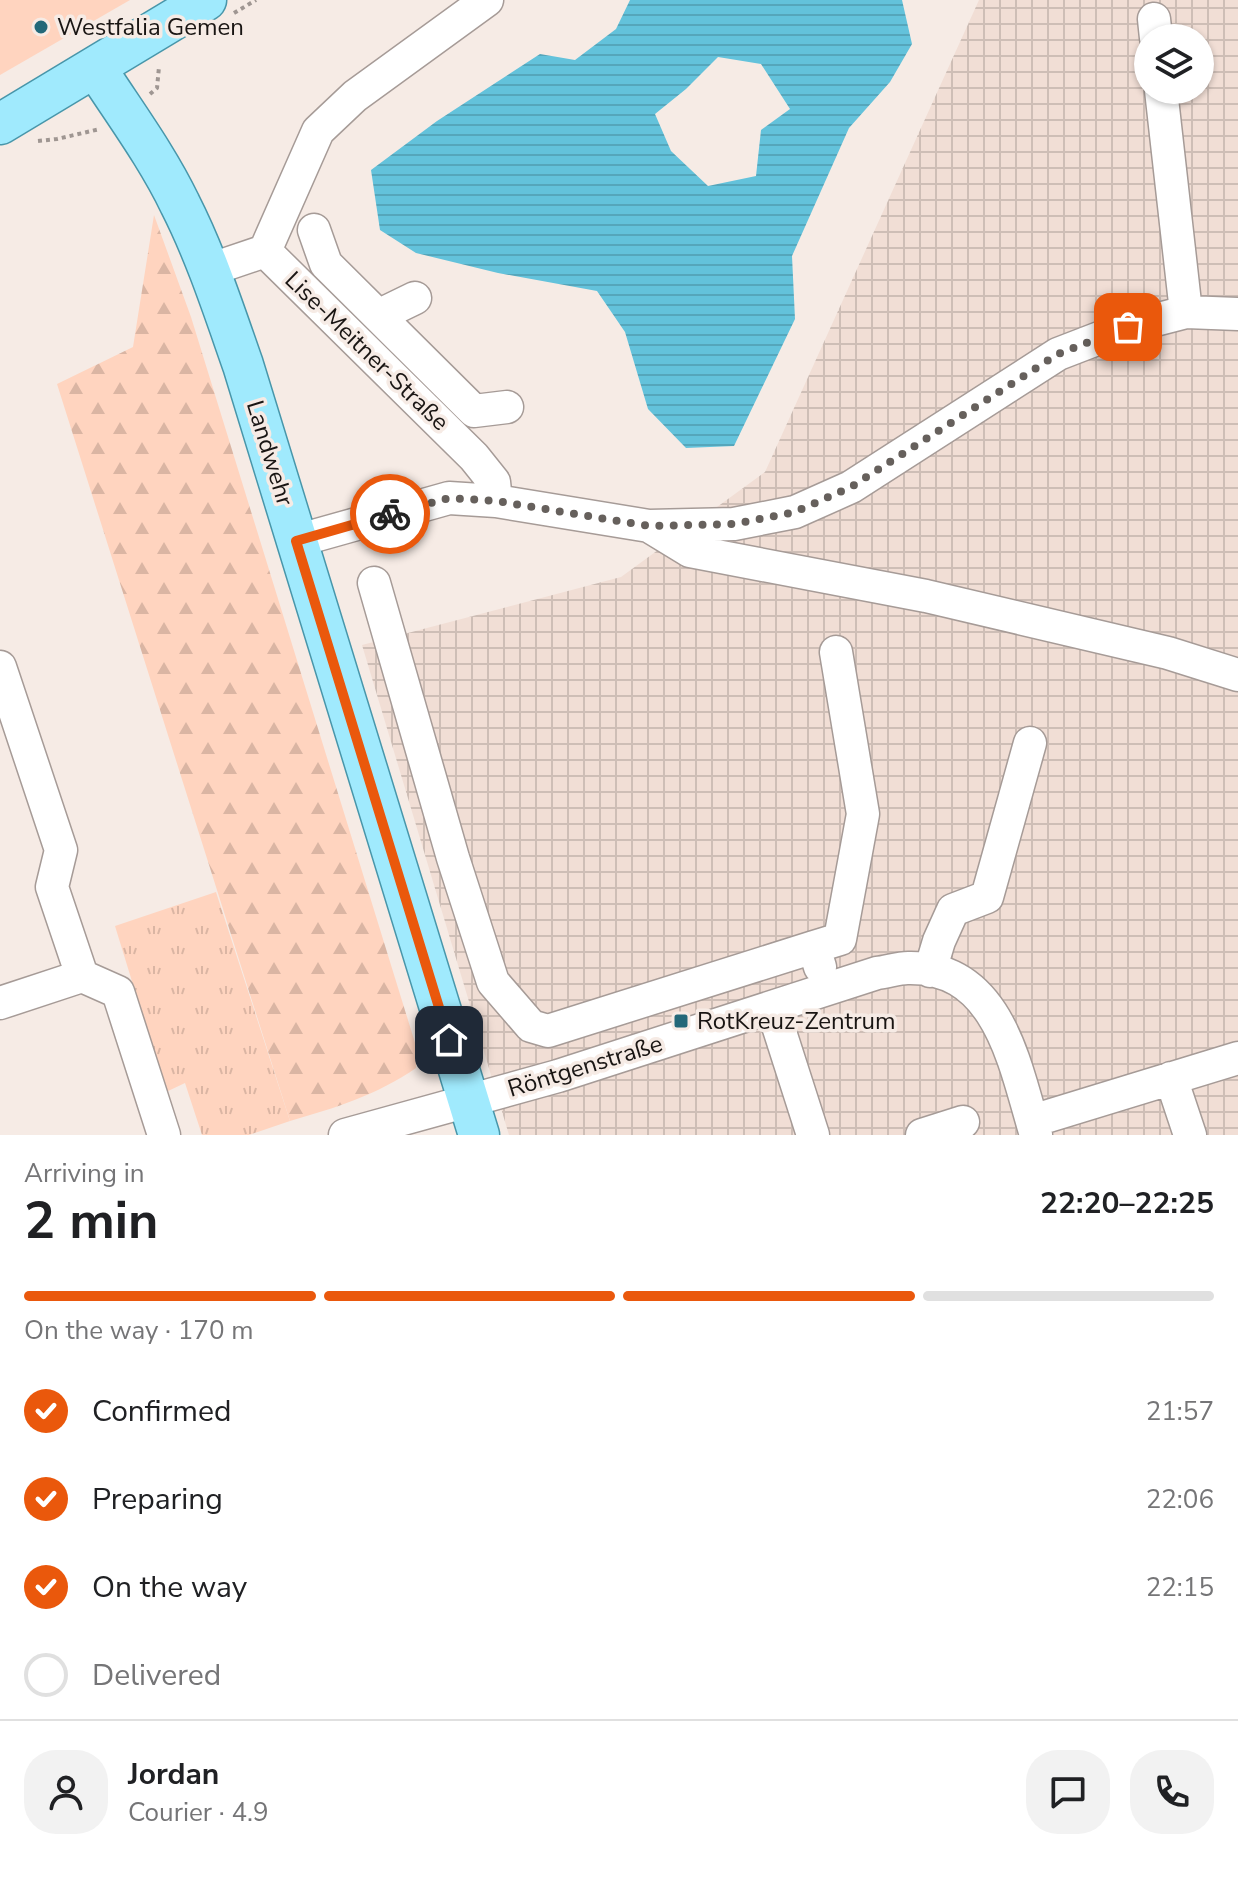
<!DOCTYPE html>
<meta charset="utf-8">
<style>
:root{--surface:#fff;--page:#f2f2f2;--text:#202124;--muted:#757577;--line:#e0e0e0;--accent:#ea580c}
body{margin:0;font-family:"Nunito Sans",sans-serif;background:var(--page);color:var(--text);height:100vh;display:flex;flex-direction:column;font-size:30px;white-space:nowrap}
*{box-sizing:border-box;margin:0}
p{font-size:26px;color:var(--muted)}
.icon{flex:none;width:44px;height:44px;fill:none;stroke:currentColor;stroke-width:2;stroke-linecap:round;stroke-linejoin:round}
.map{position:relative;height:1135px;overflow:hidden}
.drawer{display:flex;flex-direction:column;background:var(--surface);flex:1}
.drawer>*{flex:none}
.fabs{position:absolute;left:1134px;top:24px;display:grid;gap:16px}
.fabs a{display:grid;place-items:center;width:80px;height:80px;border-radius:50%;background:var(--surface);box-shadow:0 2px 6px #0004;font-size:40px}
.pin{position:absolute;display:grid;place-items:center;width:68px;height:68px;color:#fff;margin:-34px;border-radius:16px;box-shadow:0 4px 12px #0006}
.courier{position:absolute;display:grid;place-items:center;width:80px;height:80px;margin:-40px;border:6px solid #ea580c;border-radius:50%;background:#fff;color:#222;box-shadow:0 2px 10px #0007}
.overview em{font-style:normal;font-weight:700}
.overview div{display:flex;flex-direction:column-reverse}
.overview{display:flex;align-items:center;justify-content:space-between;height:136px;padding:0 24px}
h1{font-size:52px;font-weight:700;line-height:60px}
.bar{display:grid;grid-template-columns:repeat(4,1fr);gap:12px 8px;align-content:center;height:96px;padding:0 24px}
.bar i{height:10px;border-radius:6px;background:var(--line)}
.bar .current{background:var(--accent)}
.bar p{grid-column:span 4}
.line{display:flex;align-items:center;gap:20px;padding:0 24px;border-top:2px solid var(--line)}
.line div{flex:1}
.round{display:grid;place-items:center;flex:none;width:84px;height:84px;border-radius:32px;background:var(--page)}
ol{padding:0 24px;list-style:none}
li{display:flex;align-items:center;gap:24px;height:88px}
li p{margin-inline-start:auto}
li .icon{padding:8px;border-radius:50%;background:var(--accent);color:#fff;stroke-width:4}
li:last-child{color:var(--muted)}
li i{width:44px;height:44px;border:4px solid var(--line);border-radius:50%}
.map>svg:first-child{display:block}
.industrial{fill:url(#industrial-grid);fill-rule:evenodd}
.forest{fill:url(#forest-firs)}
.park{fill:url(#park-tufts)}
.garden{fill:#ffd4bf}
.water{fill:url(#water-rules);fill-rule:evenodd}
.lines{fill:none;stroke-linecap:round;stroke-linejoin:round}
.minor-casing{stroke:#a69b97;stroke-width:35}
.major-casing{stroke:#4896aa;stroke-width:43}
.path{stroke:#9f9692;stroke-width:4;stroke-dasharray:4 4;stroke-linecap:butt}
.minor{stroke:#fff;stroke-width:32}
.major{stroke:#a0eafd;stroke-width:40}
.done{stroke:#66605c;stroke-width:8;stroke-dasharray:0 14.4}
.route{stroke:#ea580c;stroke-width:10}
.poi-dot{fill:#236879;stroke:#f6ebe5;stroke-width:3}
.labels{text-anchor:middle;stroke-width:7;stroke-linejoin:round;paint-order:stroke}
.poi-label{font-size:24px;fill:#191513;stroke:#f6ebe5;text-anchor:start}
.street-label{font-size:24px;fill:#191513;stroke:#f6ebe5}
</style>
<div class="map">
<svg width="1238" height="1135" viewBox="0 0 1238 1135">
<defs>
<pattern id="industrial-grid" width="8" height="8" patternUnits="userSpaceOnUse" patternTransform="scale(2)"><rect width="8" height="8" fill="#f1ded5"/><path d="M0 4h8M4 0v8" fill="none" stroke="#cebeb6"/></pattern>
<pattern id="forest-firs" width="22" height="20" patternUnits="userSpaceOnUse" patternTransform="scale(2)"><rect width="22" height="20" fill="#ffd4bf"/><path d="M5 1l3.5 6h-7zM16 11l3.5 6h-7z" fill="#dab5a3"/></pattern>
<pattern id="park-tufts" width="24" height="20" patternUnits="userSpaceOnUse" patternTransform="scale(2)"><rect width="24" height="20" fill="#ffd4bf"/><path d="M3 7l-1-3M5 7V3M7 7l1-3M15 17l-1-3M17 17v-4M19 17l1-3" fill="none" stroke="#dab5a3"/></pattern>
<pattern id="water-rules" width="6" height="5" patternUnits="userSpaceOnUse" patternTransform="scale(2)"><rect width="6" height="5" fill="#63c2db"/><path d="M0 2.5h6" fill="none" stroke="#55a6bb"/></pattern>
</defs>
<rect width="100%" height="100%" fill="#f6ebe5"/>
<path class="industrial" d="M979 0H1238V1135H509L362 645 621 577 765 472ZM1148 38H1200V90H1148Z"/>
<path class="forest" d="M154 215 191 317 416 1046V1068C377 1095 335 1108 290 1121L57 384 133 347Z"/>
<path class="park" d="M216 892 290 1121 249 1135H202L185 1083 166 1092 115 926Z"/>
<path class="garden" d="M0 0H130L0 75Z"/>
<path class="water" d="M630 0H902L912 44 890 82 849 128 792 256 795 319 734 446 686 448 648 409 625 332 597 291 498 273 416 253 380 230 371 170 437 121 540 54 575 60 616 29ZM718 57 761 64 790 109 761 130 756 176 708 186 671 151 655 114 686 89Z"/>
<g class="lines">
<g class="minor-casing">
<path id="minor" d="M1154 19 1156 38
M1161 90 1186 312
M314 230 326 264 474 411 507 407
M265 251 318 131 355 96 487 0
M209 270 265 251 474 457 494 482 496 501
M380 315 415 298
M649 526 690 551 926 596 1168 653 1238 675
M296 541 449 498 496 501 649 526 734 524 795 512 851 487 1058 354 1128 327 1186 312 1238 314
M374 583 453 858 493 982 531 1026 548 1031 814 947
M0 667 61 850 52 887 82 976 118 992 164 1135
M820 967 814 947 840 939 863 814 836 652
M930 971 939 941 953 910 987 897 1030 743
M0 1003 82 976
M772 1007 813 1135
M1171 1078 1190 1135
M1032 1121 1238 1058
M345 1135 558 1076 877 973C887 972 898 968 908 968 1000 966 1015 1067 1036 1135
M922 1135 963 1122"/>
</g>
<g class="major-casing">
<path id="major" d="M95 67C124 112 157 156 180 204 206 255 224 311 243 365L479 1135
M0 124 206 0"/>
</g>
<path class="path" d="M234 13 256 0
M150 94 157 88 159 67
M38 141 57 139 100 129"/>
<use href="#minor" class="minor"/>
<use href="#major" class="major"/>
</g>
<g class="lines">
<path class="done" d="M390 514 449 498 496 501 649 526 734 524 795 512 851 487 1058 354 1128 327"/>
<path class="route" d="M390 514 296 541 449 1040"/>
</g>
<g class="poi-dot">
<circle cx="41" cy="27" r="8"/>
<rect x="673" y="1013" width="16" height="16" rx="4"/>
</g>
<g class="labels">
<g class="poi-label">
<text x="57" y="35">Westfalia Gemen</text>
<text x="697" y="1029">RotKreuz-Zentrum</text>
</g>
<g class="street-label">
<text transform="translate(367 351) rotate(44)" y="8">Lise-Meitner-Straße</text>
<text transform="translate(270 453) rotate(73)" y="8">Landwehr</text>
<text transform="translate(585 1066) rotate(-17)" y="8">Röntgenstraße</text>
</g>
</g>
</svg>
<div class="fabs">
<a><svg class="icon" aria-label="layers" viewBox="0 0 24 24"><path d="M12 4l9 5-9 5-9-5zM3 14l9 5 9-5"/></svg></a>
</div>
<div class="pin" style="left:1128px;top:327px;background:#ea580c"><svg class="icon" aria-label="bag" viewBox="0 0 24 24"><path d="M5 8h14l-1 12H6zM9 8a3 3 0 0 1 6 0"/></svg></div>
<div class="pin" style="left:449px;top:1040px;background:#1f2937"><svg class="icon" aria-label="home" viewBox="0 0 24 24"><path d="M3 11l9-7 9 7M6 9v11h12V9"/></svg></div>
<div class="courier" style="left:390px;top:514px"><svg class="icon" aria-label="bike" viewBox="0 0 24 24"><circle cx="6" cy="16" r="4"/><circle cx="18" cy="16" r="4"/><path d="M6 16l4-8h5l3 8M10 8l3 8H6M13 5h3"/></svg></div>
</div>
<section class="drawer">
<div class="overview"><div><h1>2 min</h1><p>Arriving in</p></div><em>22:20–22:25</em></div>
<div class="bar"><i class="current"></i><i class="current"></i><i class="current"></i><i></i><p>On the way · 170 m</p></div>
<ol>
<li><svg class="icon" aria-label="check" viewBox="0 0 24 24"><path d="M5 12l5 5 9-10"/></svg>Confirmed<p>21:57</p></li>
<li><svg class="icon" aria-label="check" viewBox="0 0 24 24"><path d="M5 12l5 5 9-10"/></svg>Preparing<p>22:06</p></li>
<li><svg class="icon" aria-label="check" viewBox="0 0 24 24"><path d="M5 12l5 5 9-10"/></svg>On the way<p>22:15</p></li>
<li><i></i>Delivered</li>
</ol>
<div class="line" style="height:144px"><a class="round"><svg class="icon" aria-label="person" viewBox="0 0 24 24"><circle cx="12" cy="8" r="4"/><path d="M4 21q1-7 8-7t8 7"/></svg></a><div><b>Jordan</b><p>Courier · 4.9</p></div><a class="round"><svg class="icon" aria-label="chat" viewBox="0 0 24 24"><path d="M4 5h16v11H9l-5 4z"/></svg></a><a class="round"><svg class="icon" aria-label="phone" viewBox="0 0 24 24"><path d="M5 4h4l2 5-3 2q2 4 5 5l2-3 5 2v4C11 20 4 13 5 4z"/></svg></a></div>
</section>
